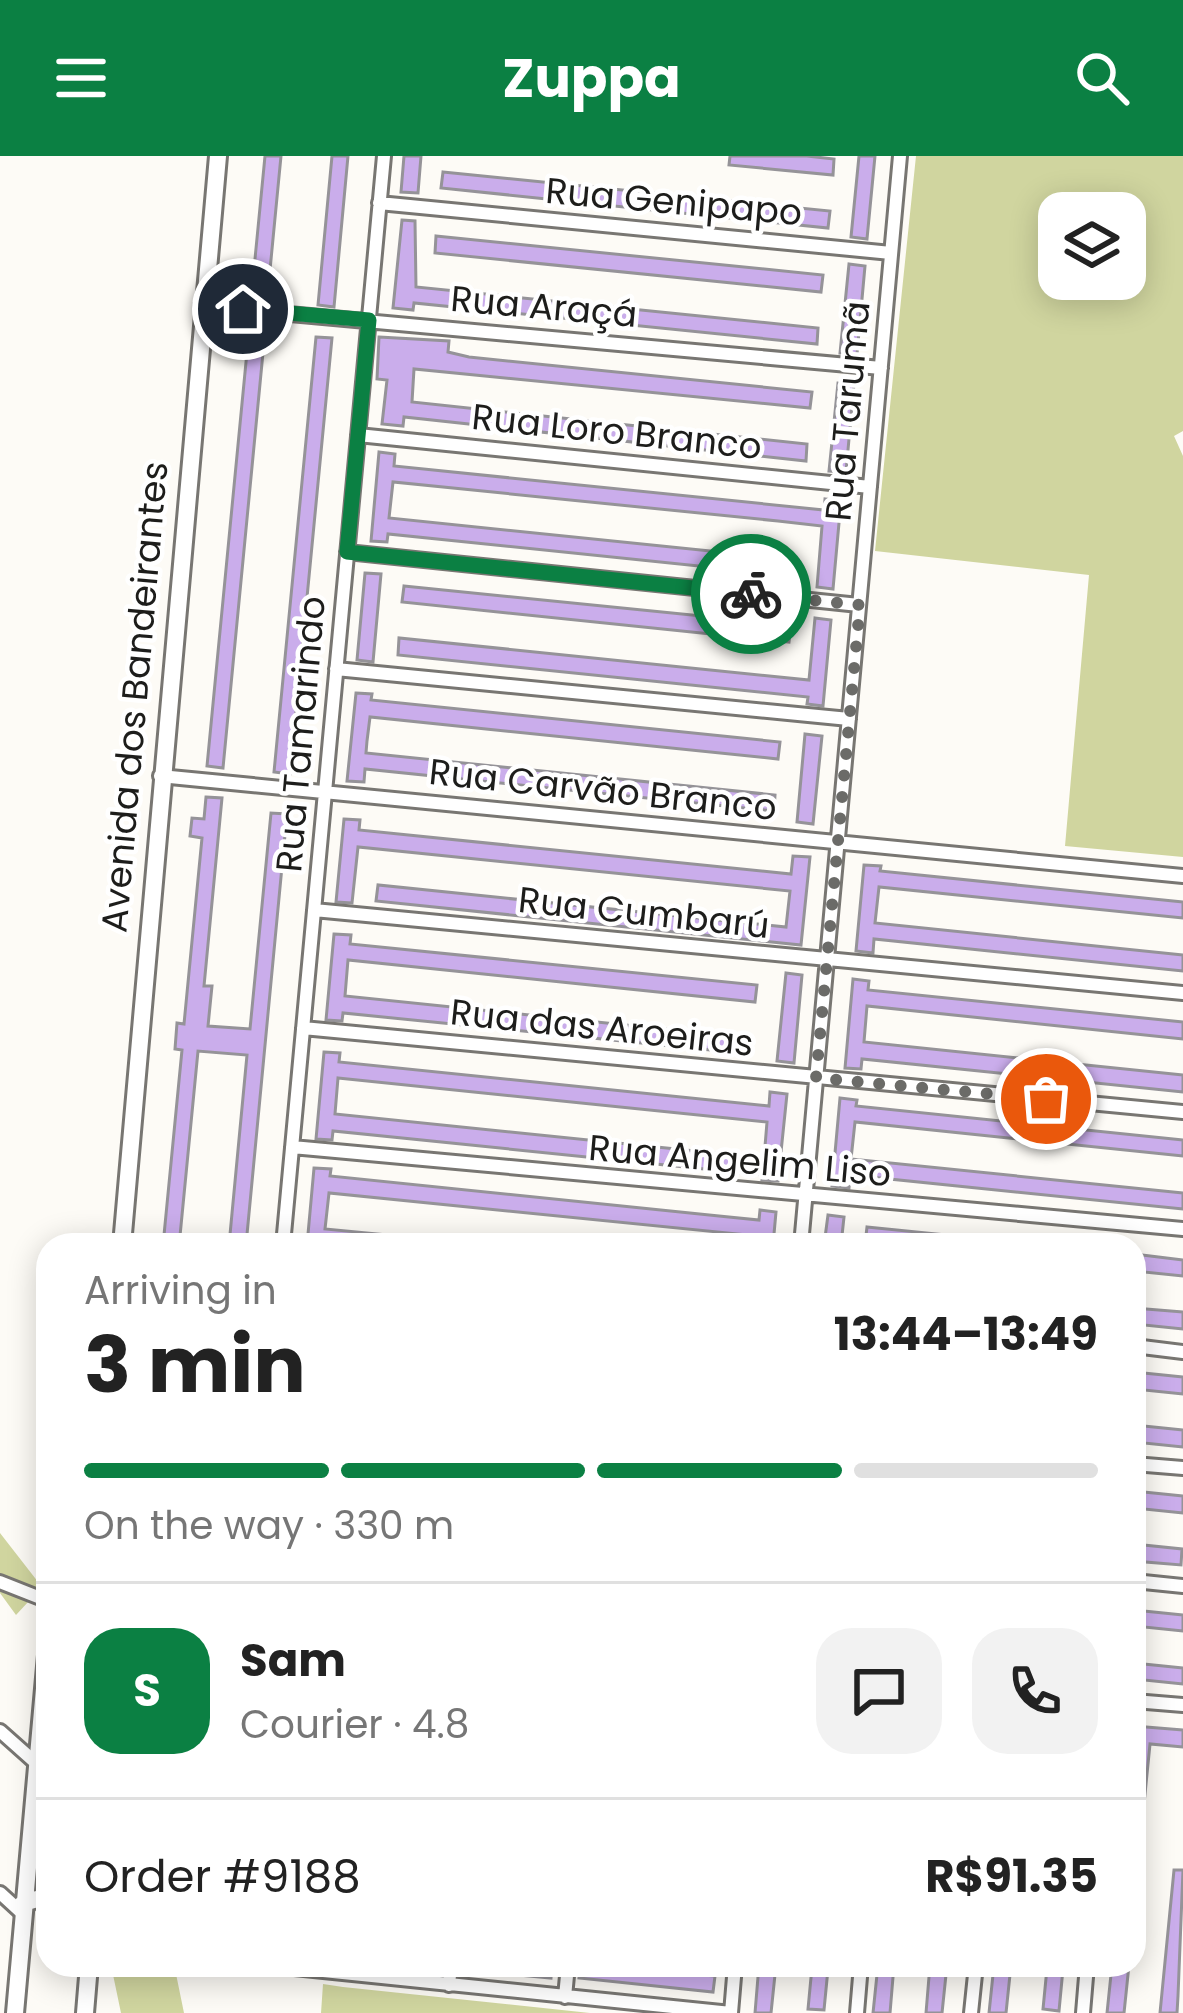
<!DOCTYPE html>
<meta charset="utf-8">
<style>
:root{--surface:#fff;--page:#f2f2f2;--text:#222;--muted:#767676;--line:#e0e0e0;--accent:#0b8043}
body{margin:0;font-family:Poppins,sans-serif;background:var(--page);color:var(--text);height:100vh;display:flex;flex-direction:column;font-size:45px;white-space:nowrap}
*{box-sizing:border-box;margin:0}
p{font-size:39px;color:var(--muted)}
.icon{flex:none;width:66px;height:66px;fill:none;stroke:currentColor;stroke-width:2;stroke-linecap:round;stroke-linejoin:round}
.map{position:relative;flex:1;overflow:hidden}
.side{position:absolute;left:36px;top:1077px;width:1110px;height:744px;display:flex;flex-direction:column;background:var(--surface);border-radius:36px;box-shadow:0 6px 30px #0003}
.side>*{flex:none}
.controls{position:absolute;left:1038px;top:36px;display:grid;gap:24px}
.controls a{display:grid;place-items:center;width:108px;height:108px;border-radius:24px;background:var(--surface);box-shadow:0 6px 30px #0003;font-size:60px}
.pin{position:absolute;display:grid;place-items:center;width:102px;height:102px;color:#fff;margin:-51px;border:6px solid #fff;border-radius:50%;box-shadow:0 3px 12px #0007}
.courier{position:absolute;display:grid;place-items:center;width:120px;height:120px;margin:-60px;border:9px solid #0b8043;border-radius:50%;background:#fff;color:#222;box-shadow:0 3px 15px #0007}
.headline em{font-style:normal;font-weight:700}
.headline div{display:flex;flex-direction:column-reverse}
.headline{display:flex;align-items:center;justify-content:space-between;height:204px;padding:0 48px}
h1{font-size:78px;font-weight:700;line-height:90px}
.bar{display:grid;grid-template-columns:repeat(4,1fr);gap:18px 12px;align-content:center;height:144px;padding:0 48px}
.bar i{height:15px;border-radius:9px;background:var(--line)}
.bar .current{background:var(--accent)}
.bar p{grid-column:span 4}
.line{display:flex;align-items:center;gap:30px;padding:0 48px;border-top:3px solid var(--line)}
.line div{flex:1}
.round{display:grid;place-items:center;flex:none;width:126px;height:126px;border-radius:36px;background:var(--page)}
header{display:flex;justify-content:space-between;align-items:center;height:156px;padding:0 48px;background:var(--accent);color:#fff;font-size:54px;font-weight:700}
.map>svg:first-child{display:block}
.green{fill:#d0d59f;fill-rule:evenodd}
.building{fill:#caadeb;stroke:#959398;stroke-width:3;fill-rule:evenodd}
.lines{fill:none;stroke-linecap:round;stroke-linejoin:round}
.street-casing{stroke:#787672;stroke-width:18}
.secondary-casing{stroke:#787672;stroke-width:22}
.street{stroke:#fff;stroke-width:12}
.secondary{stroke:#fff;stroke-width:16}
.done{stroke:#6b6b68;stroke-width:12;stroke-dasharray:0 21.6}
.route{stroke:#0b8043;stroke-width:15}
.labels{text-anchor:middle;stroke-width:9;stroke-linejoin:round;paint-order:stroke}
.street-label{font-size:36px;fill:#1d1d1b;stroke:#fff}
</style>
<header><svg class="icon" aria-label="menu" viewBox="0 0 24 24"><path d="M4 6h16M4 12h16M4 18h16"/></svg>Zuppa<svg class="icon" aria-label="search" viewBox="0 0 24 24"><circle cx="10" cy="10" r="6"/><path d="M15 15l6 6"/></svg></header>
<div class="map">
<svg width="1183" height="1857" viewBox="0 0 1183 1857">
<rect width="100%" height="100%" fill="#fdfbf6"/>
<path class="green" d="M916 0H1183V275L1174 280 1183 300V701L1065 690 1089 419 875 395ZM1059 57H1125V123H1059Z
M0 1377 42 1431 16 1459 0 1437Z
M111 1809 175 1813 184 1857H121Z
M323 1828 343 1831 590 1857H321Z"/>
<path class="building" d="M265 0H281L267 145 251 144Z
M332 0H348L334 151 318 149Z
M404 0H421L418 37 401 36Z
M730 0H807L834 3 833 19 729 9Z
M859 0H875L867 83 851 81Z
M443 16 830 55 828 72 441 32Z
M402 64 415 65 416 131 818 172 817 188 414 147 413 154 393 152Z
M436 80 823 119 821 136 435 97Z
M849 108 865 110 857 198 840 197Z
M249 175 265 176 223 612 207 610Z
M316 181 332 182 290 618 274 616Z
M379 181 449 185 448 196 469 201 812 236 810 252 414 213 412 246 807 288 806 305 404 261 403 270 382 268 387 224 377 223Z
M838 227 854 228 846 316 829 315Z
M379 296 395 298 394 310 824 354 825 343 841 345 833 433 817 431 822 370 778 365 393 326 389 362 798 404 796 420 388 378 387 386 371 385Z
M365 417 381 418 373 506 357 504Z
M404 430 791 469 789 486 402 446Z
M815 462 831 464 823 550 807 548 808 541 398 499 399 482 809 524Z
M356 537 372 538 371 544 780 586 778 603 370 561 367 585 366 597 775 639 774 655 365 613 364 626 347 625Z
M805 578 822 580 813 668 797 666Z
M206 641 222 642 204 830H212L208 870 250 873 271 657 287 658 246 1089H229L247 899 198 895 180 1080 164 1079 182 894 175 893 177 867 184 868 202 682 190 680 192 662 204 663Z
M344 663 360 664 359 674 791 718 793 700 810 701 801 789 376 745 378 729 786 771 790 735 358 691 352 747 336 746Z
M864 709 881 710 880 715 1183 746V762L879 731 875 767 1183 799V815L874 783 873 797 856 795Z
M334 778 351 779 350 788 757 829 755 846 348 804 345 840 752 882 751 898 343 857 342 865 326 864Z
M786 817 802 819 794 907 777 905Z
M853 823 869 825 868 834 1183 866V883L867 850 864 886 1183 919V936L862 903 861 913 845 912Z
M324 896 340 897 339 906 769 950 770 936 787 938 778 1025 762 1024 763 1019 333 975 332 984 316 983ZM338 922 767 966 764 1002 335 958Z
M840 942 857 944 856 950 1183 984V1000L855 966 851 1003 1183 1037V1053L850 1019 849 1032 832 1030Z
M314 1012 331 1013 330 1020 719 1060 759 1064 760 1054 776 1056 773 1089H757L758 1080 329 1037 325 1073 399 1080V1089H307Z
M828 1059 844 1061 841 1089H824Z
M867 1071 957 1080V1089L865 1088Z
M1134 1098 1183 1104V1120L1134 1115Z
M1134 1152 1183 1156V1173L1134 1168Z
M1134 1216 1183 1221V1238L1134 1233Z
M1134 1269 1183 1274V1291L1134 1286Z
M1134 1335 1183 1340V1357L1134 1352Z
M1134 1388 1182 1393 1181 1409 1134 1405Z
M1134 1454 1183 1459V1475L1134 1470Z
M1134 1507 1183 1512V1528L1134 1523Z
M1134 1570 1183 1574V1591L1150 1588 1143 1658 1134 1657Z
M1174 1714H1183L1178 1840 1177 1857H1160Z
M508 1809H552L551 1822 508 1818Z
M581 1809 715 1820 713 1836 579 1822Z
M759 1809H776L771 1857H755Z
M878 1809H894L890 1857H873Z
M930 1809H947L942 1857H926Z
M994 1809H1011L1006 1857H989Z
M1112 1809H1129L1124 1857H1107Z
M812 1811 828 1813 824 1854 808 1853Z
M1047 1812 1063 1813 1059 1855 1043 1853Z"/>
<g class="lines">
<g class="street-casing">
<path id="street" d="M379 47 891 97
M201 150 881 212
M358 279 870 331
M347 396 859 449
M336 513 849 563
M160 620 1183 720
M314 754 1183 837
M303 872 1183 956
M292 991 1183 1073
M123 1087 144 1089
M283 1089 384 0
M801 1089 900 0
M1134 1190 1183 1196
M1134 1308 1183 1312
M1134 1425 1183 1430
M0 1426 48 1445
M1134 1545 1183 1549
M0 1575 36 1607
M0 1737 22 1757
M265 1809 731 1857
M449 1829 451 1809
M565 1841 568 1809
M731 1857 735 1809
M857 1857 861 1809
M971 1857 976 1809
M1083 1857 1087 1809"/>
</g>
<g class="secondary-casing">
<path id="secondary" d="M122 1089 218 0
M23 1747 48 1740
M15 1857 48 1488
M85 1857 89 1809"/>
</g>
<use href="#street" class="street"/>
<use href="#secondary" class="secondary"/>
</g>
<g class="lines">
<path class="done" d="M751 438 860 449 816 922 1046 943"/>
<path class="route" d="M243 153 369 164 347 396 751 438"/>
</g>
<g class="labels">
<g class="street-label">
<text transform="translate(674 45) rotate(5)" y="13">Rua Genipapo</text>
<text transform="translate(544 150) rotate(5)" y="13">Rua Araçá</text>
<text transform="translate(847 255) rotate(-85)" y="13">Rua Tarumã</text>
<text transform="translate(617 275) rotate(6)" y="13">Rua Loro Branco</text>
<text transform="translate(134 541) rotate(-85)" y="13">Avenida dos Bandeirantes</text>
<text transform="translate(300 578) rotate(-85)" y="13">Rua Tamarindo</text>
<text transform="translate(603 633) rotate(6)" y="13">Rua Carvão Branco</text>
<text transform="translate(644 756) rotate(6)" y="13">Rua Cumbarú</text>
<text transform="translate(602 871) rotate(6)" y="13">Rua das Aroeiras</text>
<text transform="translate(740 1004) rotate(5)" y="13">Rua Angelim Liso</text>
</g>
</g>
</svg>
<div class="controls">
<a><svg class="icon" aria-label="layers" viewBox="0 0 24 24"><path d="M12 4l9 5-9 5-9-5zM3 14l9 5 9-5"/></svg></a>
</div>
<div class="pin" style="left:1046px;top:943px;background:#ea580c"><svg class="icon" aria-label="bag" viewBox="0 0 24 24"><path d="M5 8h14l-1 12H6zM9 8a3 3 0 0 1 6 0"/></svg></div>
<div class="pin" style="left:243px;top:153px;background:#1f2937"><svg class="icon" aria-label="home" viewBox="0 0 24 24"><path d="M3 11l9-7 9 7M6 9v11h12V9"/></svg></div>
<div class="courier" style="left:751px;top:438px"><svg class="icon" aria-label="bike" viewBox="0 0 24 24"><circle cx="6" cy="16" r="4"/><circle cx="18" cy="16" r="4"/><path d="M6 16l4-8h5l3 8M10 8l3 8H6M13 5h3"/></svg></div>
<section class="side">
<div class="headline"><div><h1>3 min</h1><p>Arriving in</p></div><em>13:44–13:49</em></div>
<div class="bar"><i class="current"></i><i class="current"></i><i class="current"></i><i></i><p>On the way · 330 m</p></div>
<div class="line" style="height:216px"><b class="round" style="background:var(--accent);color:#fff">S</b><div><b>Sam</b><p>Courier · 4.8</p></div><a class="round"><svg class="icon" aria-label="chat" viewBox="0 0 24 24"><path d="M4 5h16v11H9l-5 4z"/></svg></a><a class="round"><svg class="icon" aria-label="phone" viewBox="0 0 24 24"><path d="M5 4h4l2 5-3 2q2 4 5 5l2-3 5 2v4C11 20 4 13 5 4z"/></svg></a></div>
<div class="line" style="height:156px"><div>Order #9188</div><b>R$91.35</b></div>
</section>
</div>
